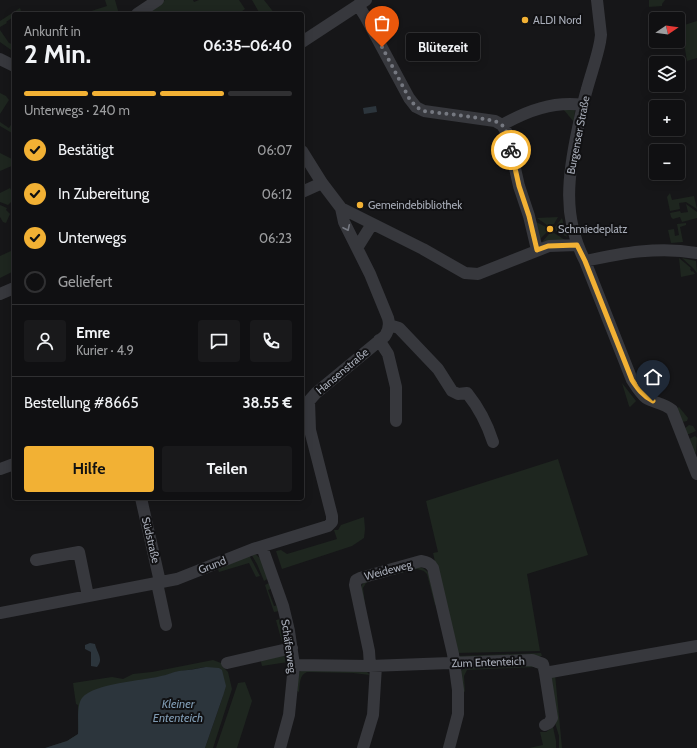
<!DOCTYPE html>
<html lang="de">
<meta charset="utf-8">
<style>
:root{--surface:#101012;--page:#19191b;--text:#f1f3f6;--muted:#9c9d9f;--line:#303032;--accent:#f2b134}
body{margin:0;font-family:Cabin,sans-serif;background:var(--page);color:var(--text);height:100vh;display:flex;flex-direction:column;font-size:15px;white-space:nowrap}
*{box-sizing:border-box;margin:0}
p{font-size:13px;color:var(--muted)}
.icon{flex:none;width:22px;height:22px;fill:none;stroke:currentColor;stroke-width:2;stroke-linecap:round;stroke-linejoin:round}
.map{position:relative;flex:1;overflow:hidden}
.details{position:absolute;left:12px;top:12px;width:292px;height:488px;display:flex;flex-direction:column;background:var(--surface);border-radius:4px;box-shadow:0 2px 10px #0003,0 0 0 1px var(--line)}
.details>*{flex:none}
.needle{width:26px;rotate:77deg}
.tools{position:absolute;left:649px;top:12px;display:grid;gap:8px}
.tools a{display:grid;place-items:center;width:36px;height:36px;border-radius:4px;background:var(--surface);box-shadow:0 2px 10px #0003,0 0 0 1px var(--line);font-size:20px}
.pin{position:absolute;display:grid;place-items:center;width:34px;height:34px;color:#fff;margin:-41px -17px;border-radius:50% 50% 50% 0;rotate:-45deg;box-shadow:0 0 4px #0007}
.pin .icon{rotate:45deg}
.courier{position:absolute;display:grid;place-items:center;width:40px;height:40px;margin:-20px;border:3px solid #f2b134;border-radius:50%;background:#fff;color:#222;box-shadow:0 1px 5px #0007}
.bubble{position:absolute;height:28px;border-radius:4px;background:var(--surface);box-shadow:0 2px 10px #0003,0 0 0 1px var(--line);font-size:13px;font-weight:700;line-height:28px;text-align:center}
.headline em{font-style:normal;font-weight:700}
.headline div{display:flex;flex-direction:column-reverse}
.headline{display:flex;align-items:center;justify-content:space-between;height:68px;padding:0 12px}
h1{font-size:26px;font-weight:700;line-height:30px}
.bar{display:grid;grid-template-columns:repeat(4,1fr);gap:6px 4px;align-content:center;height:48px;padding:0 12px}
.bar i{height:5px;border-radius:3px;background:var(--line)}
.bar .active{background:var(--accent)}
.bar p{grid-column:span 4}
.line{display:flex;align-items:center;gap:10px;padding:0 12px;border-top:1px solid var(--line)}
.line div{flex:1}
.round{display:grid;place-items:center;flex:none;width:42px;height:42px;border-radius:4px;background:var(--page)}
ol{padding:0 12px;list-style:none}
li{display:flex;align-items:center;gap:12px;height:44px}
li p{margin-inline-start:auto}
li .icon{padding:4px;border-radius:50%;background:var(--accent);color:#111;stroke-width:4}
li:last-child{color:var(--muted)}
li i{width:22px;height:22px;border:2px solid var(--line);border-radius:50%}
.cta{display:flex;gap:8px;margin-top:auto;padding:8px 12px}
.cta a{flex:1;height:46px;border-radius:4px;background:var(--accent);color:#111;font-size:16px;font-weight:700;line-height:46px;text-align:center}
.cta a+a{background:var(--page);color:var(--text)}
.map>svg:first-child{display:block}
.green{fill:#1e261f}
.water{fill:#2c353c}
.lines{fill:none;stroke-linecap:round;stroke-linejoin:round}
.minor{stroke:#37383d;stroke-width:12}
.oneway{stroke:#757881}
.done{stroke:#757880;stroke-width:4;stroke-dasharray:0 7.2}
.route{stroke:#f2b134;stroke-width:5}
.poi-dot{fill:#f2b134;stroke:#111113;stroke-width:1.5}
.labels{text-anchor:middle;stroke-width:4;stroke-linejoin:round;paint-order:stroke}
.poi-label{font-size:11px;fill:#a8adb8;stroke:#111113;text-anchor:start}
.street-label{font-size:11px;fill:#a8adb8;stroke:#111113}
.water-label{font-size:12px;font-style:italic;fill:#7f9bb3;stroke:#111113}
</style>
<div class="map">
<svg width="697" height="748" viewBox="0 0 697 748">
<rect width="100%" height="100%" fill="#161618"/>
<path class="green" d="M105 0H115L119 14H86L85 13 107 6Z
M165 0H193L194 2 199 0H239L245 9 238 14H145Z
M252 0H264L275 14H260Z
M649 0H665L662 4V6L649 7Z
M20 8 22 14H14V18L13 17 6 22 7 23 0 27V21Z
M697 21V58L687 61 681 26Z
M0 30 9 43 14 45V52L0 42Z
M0 93 6 96 9 100 0 114Z
M563 109H575L574 122Z
M14 120V130L12 133 0 126V122L9 128Z
M0 153 14 160V165L0 171Z
M10 188 11 190 14 189V201L11 202 8 205 0 202V193Z
M670 193 672 200 694 196 697 209 686 202 679 203 680 209 670 211 667 197Z
M686 204 697 212V218L682 222 680 217 673 219 671 217 670 213 680 211 681 213 688 212Z
M0 205 7 208 6 210 10 214 6 223 3 222 0 217Z
M558 217 554 224 547 225 537 218Z
M562 218 567 237 556 231 555 227Z
M534 221 546 227 547 232 538 241Z
M686 223V225L680 227 683 242 671 243 668 230 674 229 675 236 679 235 677 224Z
M554 233 565 240 542 242 549 234Z
M11 251 14 256V271L0 278V256Z
M679 258 691 268 690 269 692 272 693 271 695 274 681 277Z
M682 258 696 261 697 273 693 268Z
M622 383 636 401 630 407 629 406Z
M679 407 688 418 687 421 682 422 676 410Z
M689 425 693 426 696 431 689 434H686L684 429Z
M695 436 697 438 696 453 693 452 688 440 691 438Z
M558 459 588 555 527 574 540 651 456 653 433 553 438 552 426 501Z
M364 517 365 529 364 538 352 546 282 569 276 551 281 550 287 554 337 539 334 530H338L341 525Z
M254 553 261 559 269 578 264 581 257 564 251 554Z
M249 555 260 576 256 577 249 563 219 572 217 567Z
M416 566C434 568 434 589 438 604L435 605 427 574 424 571 417 569 372 580 366 583 363 588 365 604 362 603C360 593 359 586 367 579Z
M269 583 273 588 268 590 274 606 279 605V611L274 612 265 585Z
M281 619 285 641 282 642 276 620Z
M541 653 542 656 461 659 457 656Z
M285 655 288 659V672V662L262 666 260 658Z
M213 660 221 663 223 667 228 672 232 689 213 748H205L223 696 206 667 176 672 160 677 146 679 86 739 45 748 67 741 78 734V705L76 704 73 683 112 677 123 679 133 674 152 672Z
M534 665 539 669 534 667 467 670 464 676 465 692 462 690 461 671 464 668Z
M301 671H366L370 675 353 673 307 672C299 675 300 684 299 692L297 691 298 673Z
M555 674 562 748H559V736L555 723 550 675Z
M245 682 252 701 237 748H216L238 683Z
M553 727 556 741V748H529L543 745 540 732H546Z"/>
<path class="water" d="M376 106 377 112 364 114 363 108Z
M90 643 95 644C97 653 104 659 97 667L91 666V652L85 649V645Z
M206 667 219 668 222 670 226 686 223 696 205 748H45L67 741 78 734C79 724 76 706 82 698 94 683 142 681 161 676 167 675 173 672 179 671 188 670 197 669 206 667Z"/>
<g class="lines">
<path class="minor" d="M597 0 601 35 600 42C597 58 591 74 587 89 583 102 581 115 578 128 568 175 562 217 585 261L632 380C636 386 640 393 646 398 654 403 664 403 672 410L697 474
M358 5 365 16 409 98 416 107 424 111 495 121 502 125 507 133 519 186 529 216 537 250
M137 14 158 0
M302 42 366 0
M0 59 14 66
M502 125C527 111 553 101 583 105
M302 151 322 183 341 208 423 249 465 273 478 274 549 246 577 245
M302 192 322 183
M357 248 372 224
M585 261C622 253 659 246 697 253
M0 294 14 288
M389 325 399 328 438 369 452 391 458 394 467 393C479 408 487 423 493 442
M379 340 388 354 396 387V421
M0 469 14 464
M141 498 160 582
M262 547 283 606 289 631 294 665 289 715 280 748
M36 560 79 552 88 596
M157 583 166 625
M0 613 177 579 253 549 328 526 332 522V516L310 430 309 401 316 393 385 336C389 330 390 325 388 318L370 274 344 222 341 208
M227 663 292 648
M294 665 370 666 532 660 543 664 545 673 697 646
M370 666 369 651 355 585 356 580 360 578 421 561C427 562 430 563 433 568L453 654 458 690V714L449 748
M545 725 549 723 552 718 545 673
M363 748 373 715 376 666"/>
</g>
<defs><path id="oneway-chevron" d="M-2-3.5L2.5 0L-2 3.5" fill="none" stroke-width="1.6" stroke-linecap="round" stroke-linejoin="round"/></defs>
<use class="oneway" href="#oneway-chevron" transform="translate(347 228) rotate(65)"/>
<g class="lines">
<path class="done" d="M382 47 409 98 416 107 424 111C437 113 494 118 501 124 508 130 509 142 511 150"/>
<path class="route" d="M511 150 519 186 529 216 537 250 548 246 577 245 585 261 632 380C638 389 643 396 653 401"/>
</g>
<g class="poi-dot">
<circle cx="525" cy="20" r="4"/>
<circle cx="360" cy="205" r="4"/>
<circle cx="550" cy="229" r="4"/>
</g>
<g class="labels">
<g class="poi-label">
<text x="533" y="24">ALDI Nord</text>
<text x="368" y="209">Gemeindebibliothek</text>
<text x="558" y="233">Schmiedeplatz</text>
</g>
<g class="street-label">
<text transform="translate(578 135) rotate(-79)" y="4">Burgenser Straße</text>
<text transform="translate(342 371) rotate(-40)" y="4">Hansenstraße</text>
<text transform="translate(151 540) rotate(77)" y="4">Südstraße</text>
<text transform="translate(212 565) rotate(-22)" y="4">Grund</text>
<text transform="translate(388 570) rotate(-15)" y="4">Weideweg</text>
<text transform="translate(289 646) rotate(82)" y="4">Schäferweg</text>
<text transform="translate(488 662) rotate(-2)" y="4">Zum Ententeich</text>
</g>
<g class="water-label">
<text x="178" y="708">Kleiner<tspan x="178" dy="14">Ententeich</tspan></text>
</g>
</g>
</svg>
<div class="tools">
<a><svg class="needle" viewBox="-14 -14 28 28"><path d="M0-13l5 13h-10z" fill="#e53935"/><path d="M0 13l5-13h-10z" fill="#9c9d9f"/></svg></a>
<a><svg class="icon" aria-label="layers" viewBox="0 0 24 24"><path d="M12 4l9 5-9 5-9-5zM3 14l9 5 9-5"/></svg></a>
<a>+</a>
<a>−</a>
</div>
<div class="pin" style="left:382px;top:47px;background:#ea580c"><svg class="icon" aria-label="bag" viewBox="0 0 24 24"><path d="M5 8h14l-1 12H6zM9 8a3 3 0 0 1 6 0"/></svg></div>
<div class="pin" style="left:653px;top:401px;background:#1f2937"><svg class="icon" aria-label="home" viewBox="0 0 24 24"><path d="M3 11l9-7 9 7M6 9v11h12V9"/></svg></div>
<div class="courier" style="left:511px;top:150px"><svg class="icon" aria-label="bike" viewBox="0 0 24 24"><circle cx="6" cy="16" r="4"/><circle cx="18" cy="16" r="4"/><path d="M6 16l4-8h5l3 8M10 8l3 8H6M13 5h3"/></svg></div>
<div class="bubble" style="left:406px;top:33px;width:74px">Blütezeit</div>
<section class="details">
<div class="headline"><div><h1>2 Min.</h1><p>Ankunft in</p></div><em>06:35–06:40</em></div>
<div class="bar"><i class="active"></i><i class="active"></i><i class="active"></i><i></i><p>Unterwegs · 240 m</p></div>
<ol>
<li><svg class="icon" aria-label="check" viewBox="0 0 24 24"><path d="M5 12l5 5 9-10"/></svg>Bestätigt<p>06:07</p></li>
<li><svg class="icon" aria-label="check" viewBox="0 0 24 24"><path d="M5 12l5 5 9-10"/></svg>In Zubereitung<p>06:12</p></li>
<li><svg class="icon" aria-label="check" viewBox="0 0 24 24"><path d="M5 12l5 5 9-10"/></svg>Unterwegs<p>06:23</p></li>
<li><i></i>Geliefert</li>
</ol>
<div class="line" style="height:72px"><a class="round"><svg class="icon" aria-label="person" viewBox="0 0 24 24"><circle cx="12" cy="8" r="4"/><path d="M4 21q1-7 8-7t8 7"/></svg></a><div><b>Emre</b><p>Kurier · 4.9</p></div><a class="round"><svg class="icon" aria-label="chat" viewBox="0 0 24 24"><path d="M4 5h16v11H9l-5 4z"/></svg></a><a class="round"><svg class="icon" aria-label="phone" viewBox="0 0 24 24"><path d="M5 4h4l2 5-3 2q2 4 5 5l2-3 5 2v4C11 20 4 13 5 4z"/></svg></a></div>
<div class="line" style="height:52px"><div>Bestellung #8665</div><b>38.55 €</b></div>
<div class="cta"><a>Hilfe</a><a>Teilen</a></div>
</section>
</div>
